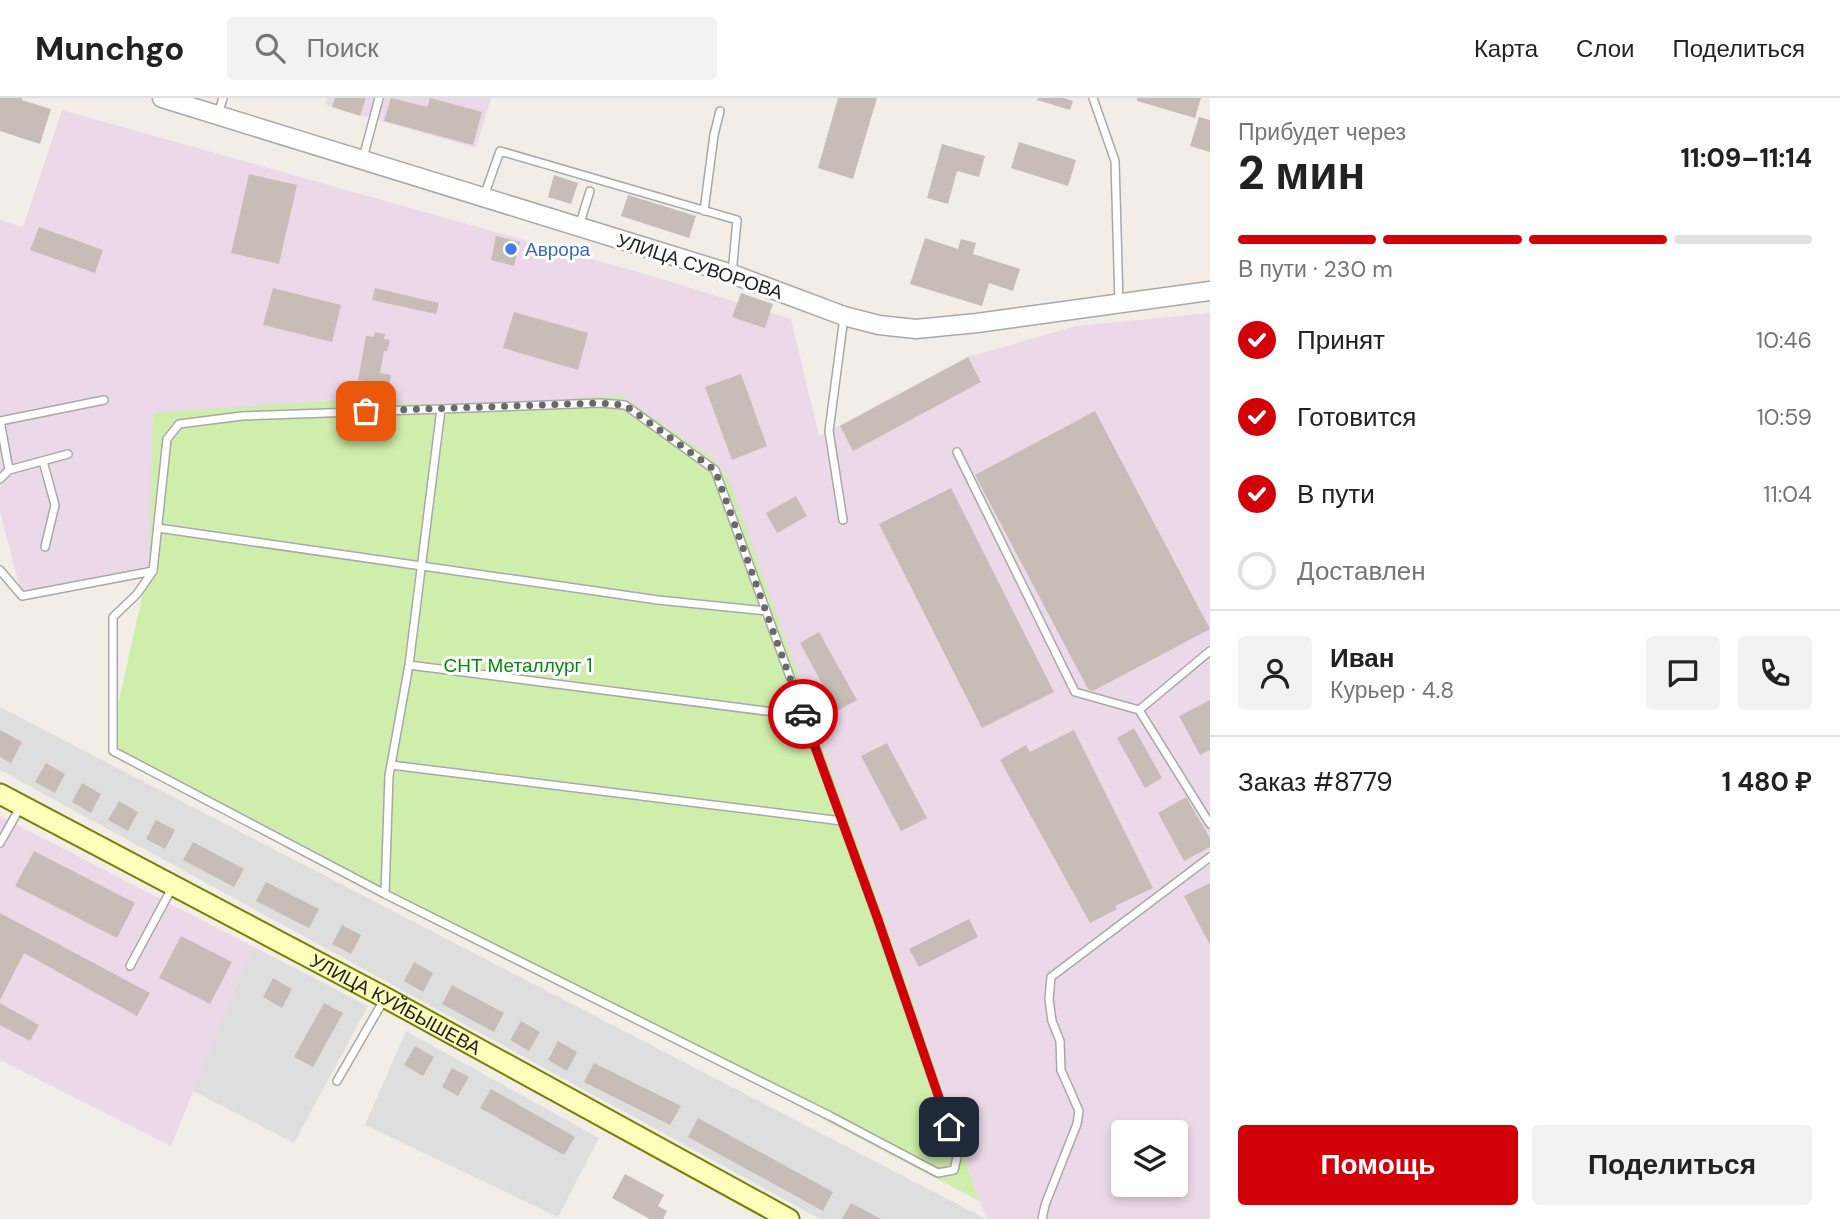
<!DOCTYPE html>
<html lang="ru">
<meta charset="utf-8">
<style>
:root{--surface:#fff;--page:#f2f2f2;--text:#222;--muted:#767676;--line:#e0e0e0;--accent:#d20009}
body{margin:0;font-family:"DM Sans",sans-serif;background:var(--page);color:var(--text);height:100vh;display:flex;flex-direction:column;font-size:26px;white-space:nowrap}
*{box-sizing:border-box;margin:0}
p{font-size:23px;color:var(--muted)}
.icon{flex:none;width:38px;height:38px;fill:none;stroke:currentColor;stroke-width:2;stroke-linecap:round;stroke-linejoin:round}
.map{position:relative;flex:1;overflow:hidden}
.panel{display:flex;flex-direction:column;background:var(--surface);width:630px}
.panel>*{flex:none}
.fabs{position:absolute;left:1111px;top:1022px;display:grid;gap:14px}
.fabs a{display:grid;place-items:center;width:77px;height:77px;border-radius:7px;background:var(--surface);box-shadow:0 4px 10px #0003;font-size:35px}
.pin{position:absolute;display:grid;place-items:center;width:60px;height:60px;color:#fff;margin:-30px;border-radius:14px;box-shadow:0 4px 10px #0006}
.courier{position:absolute;display:grid;place-items:center;width:70px;height:70px;margin:-35px;border:5px solid #d20009;border-radius:50%;background:#fff;color:#222;box-shadow:0 2px 9px #0007}
.summary em{font-style:normal;font-weight:800}
.summary div{display:flex;flex-direction:column-reverse}
.summary{display:flex;align-items:center;justify-content:space-between;height:119px;padding:0 28px}
h1{font-size:46px;font-weight:800;line-height:52px}
.bar{display:grid;grid-template-columns:repeat(4,1fr);gap:10px 7px;align-content:center;height:84px;padding:0 28px}
.bar i{height:9px;border-radius:5px;background:var(--line)}
.bar .active{background:var(--accent)}
.bar p{grid-column:span 4}
.line{display:flex;align-items:center;gap:18px;padding:0 28px;border-top:2px solid var(--line)}
.line div{flex:1}
.round{display:grid;place-items:center;flex:none;width:74px;height:74px;border-radius:7px;background:var(--page)}
ol{padding:0 28px;list-style:none}
li{display:flex;align-items:center;gap:21px;height:77px}
li p{margin-inline-start:auto}
li .icon{padding:7px;border-radius:50%;background:var(--accent);color:#fff;stroke-width:4}
li:last-child{color:var(--muted)}
li i{width:38px;height:38px;border:4px solid var(--line);border-radius:50%}
.button{display:flex;gap:14px;margin-top:auto;padding:14px 28px}
.button a{flex:1;height:80px;border-radius:7px;background:var(--accent);color:#fff;font-size:28px;font-weight:800;line-height:80px;text-align:center}
.button a+a{background:var(--page);color:var(--text)}
header{display:flex;align-items:center;gap:42px;box-sizing:border-box;height:98px;padding:0 35px;background:var(--surface);border-bottom:2px solid var(--line)}
header strong{font-size:33px}
nav{display:flex;gap:38px;margin-inline-start:auto;font-size:24px}
.search{width:490px;height:63px;background:var(--page);display:flex;align-items:center;gap:18px;box-sizing:border-box;padding:0 24px;border-radius:7px;color:var(--muted);font-size:26px}
main{display:flex;flex:1;min-height:0}
.map>svg:first-child{display:block}
.residential{fill:#dfdede}
.industrial{fill:#ebd9e9;fill-rule:evenodd}
.grass{fill:#cfeeab}
.building{fill:#c7bdb6}
.lines{fill:none;stroke-linecap:round;stroke-linejoin:round}
.service-casing{stroke:#a8a8a8;stroke-width:10}
.tertiary-casing{stroke:#a8a8a8;stroke-width:21}
.secondary-casing{stroke:#778000;stroke-width:23}
.service{stroke:#fff;stroke-width:7}
.tertiary{stroke:#fff;stroke-width:18}
.secondary{stroke:#fdfeb9;stroke-width:19}
.done{stroke:#6a6966;stroke-width:7;stroke-dasharray:0 12.6}
.route{stroke:#d20009;stroke-width:9}
.shop-dot{fill:#3f7fe0;stroke:#fff;stroke-width:2.5}
.labels{text-anchor:middle;stroke-width:6;stroke-linejoin:round;paint-order:stroke}
.shop-label{font-size:19px;fill:#366cbe;stroke:#fff;text-anchor:start}
.street-label{font-size:19px;fill:#212121;stroke:#fff}
.park-label{font-size:19px;fill:#048a0a;stroke:#fff}
</style>
<header>
<strong>Munchgo</strong>
<div class="search"><svg class="icon" aria-label="search" viewBox="0 0 24 24"><circle cx="10" cy="10" r="6"/><path d="M15 15l6 6"/></svg>Поиск</div>
<nav><a>Карта</a><a>Слои</a><a>Поделиться</a></nav>
</header>
<main>
<div class="map">
<svg width="1210" height="1121" viewBox="0 0 1210 1121">
<rect width="100%" height="100%" fill="#f2eee7"/>
<path class="residential" d="M0 609 986 1121H820L0 672Z
M252 848 368 908 294 1045 193 993Z
M406 933 599 1040 558 1119 365 1027Z"/>
<path class="industrial" d="M327 0H491L476 50 332 9 325 6Z
M62 12 652 178 791 221 819 338 968 259 1076 228 1210 215V1121H987L979 1103 907 884 766 488 491 308 154 315 149 468 21 494 0 414V122L23 129ZM1124 1034H1176V1087H1124Z
M0 718 252 848 171 1048 0 962Z"/>
<path class="grass" d="M620 297 711 359 728 380 907 884 979 1103 109 647 149 468 153 315 328 303 491 308Z"/>
<path class="building" d="M0 0H22V2L51 11 40 46 0 33Z
M335 0H366L360 18 332 9Z
M391 0 427 9 430 0 482 14 473 47 384 23Z
M838 0H877L853 81 818 70Z
M1038 0H1064L1073 3 1070 12 1037 2Z
M1137 0H1201L1195 20 1137 3Z
M1199 19 1210 22V54L1190 48Z
M1019 44 1076 62 1068 88 1011 70Z
M942 46 985 58 979 79 957 73 948 106 927 100Z
M249 76 297 87 279 166 231 155Z
M554 77 578 85 571 106 548 99Z
M628 97 696 118 689 140 621 118Z
M39 129 103 152 95 175 30 152Z
M496 138 520 144 514 168 491 162Z
M925 140 958 151 961 141 976 145 973 156 1020 171 1013 193 989 185 982 208 910 186Z
M273 190 341 207 332 244 263 227Z
M375 190 439 205 436 216 372 202Z
M741 195 773 206 765 230 732 219Z
M514 214 588 235 578 272 503 250Z
M375 234 385 236 384 241 390 242 387 253H384L380 275 391 277 389 287 358 282 366 238 374 239Z
M968 259 981 284 853 353 840 328Z
M741 276 767 348 732 362 705 289Z
M1095 313 1210 531 1093 593 1088 591 975 377Z
M951 390 1054 594 982 630 879 426Z
M796 398 807 418 777 435 766 415Z
M819 534 857 602 837 613 800 545Z
M1210 602V652L1200 657 1179 618Z
M1134 630 1162 680 1145 690 1117 640Z
M0 632 22 644 11 665 0 659Z
M1074 632 1153 790 1115 808 1117 811 1090 825 1000 662 1026 647 1030 654Z
M887 645 927 720 901 733 861 658Z
M46 665 65 676 55 695 35 684Z
M82 685 101 696 91 715 72 704Z
M1186 699 1210 740V749L1184 763 1158 715Z
M119 703 138 714 128 733 108 722Z
M156 722 175 732 165 751 146 741Z
M193 744 244 771 234 789 183 762Z
M34 753 135 805 117 840 15 788Z
M266 784 319 811 309 830 256 803Z
M1210 785V847L1184 798Z
M0 815 150 895 137 918 24 855 0 902Z
M969 821 978 839 919 869 909 851Z
M342 827 361 837 351 856 332 846Z
M181 838 232 864 210 906 159 880Z
M414 864 433 875 423 894 404 883Z
M273 880 292 891 282 910 263 899Z
M452 887 504 915 494 934 442 906Z
M0 905 39 927 30 943 0 927Z
M324 905 343 915 313 969 294 959Z
M521 923 540 934 529 953 510 942Z
M558 943 577 954 567 973 548 962Z
M415 948 434 959 423 978 404 967Z
M594 965 681 1008 670 1027 584 984Z
M452 970 469 979 458 998 442 989Z
M491 991 575 1039 564 1057 480 1010Z
M698 1020 833 1094 823 1113 688 1039Z
M625 1076 664 1097 658 1108 667 1113 663 1121H650L612 1100Z
M851 1105 881 1121H842Z"/>
<g class="lines">
<g class="service-casing">
<path id="service" d="M1093 0 1115 63 1119 205
M218 16 223 0
M363 60 379 0
M484 98 500 53 737 122 732 176
M704 113 714 37 720 13
M579 128 590 93
M441 311 409 567 389 678 385 796 113 653V519L137 496 153 473 167 341 179 326 242 318Z
M957 354 1075 594 1139 612 1210 726
M43 363 55 407 45 449
M9 372 0 323 104 302
M0 381 9 372 68 356
M843 422 829 333 844 219
M158 430 658 502 766 513
M0 472 22 498 153 473
M409 567 804 618
M1139 612 1210 553
M391 667 842 723
M0 745 21 708
M385 796 830 1018 938 1075 954 1072 958 1055 877 819 715 372 625 307 600 305 441 311
M130 868 173 788
M337 983 385 900
M1042 1121 1045 1107 1077 1026 1079 1013 1061 972 1060 943 1052 923 1049 901 1051 879 1210 759"/>
</g>
<g class="tertiary-casing">
<path id="tertiary" d="M162 0 732 176 844 218 879 227 916 231 977 225 1210 193"/>
</g>
<g class="secondary-casing">
<g id="secondary">
<path id="s1" d="M0 696 386 900 789 1121"/>
</g>
</g>
<use href="#service" class="service"/>
<use href="#tertiary" class="tertiary"/>
<use href="#secondary" class="secondary"/>
</g>
<g class="lines">
<path class="done" d="M366 313 600 305 625 307 715 372 803 616"/>
<path class="route" d="M803 616 877 819 949 1029"/>
</g>
<circle class="shop-dot" cx="511" cy="151" r="7"/>
<g class="labels">
<g class="shop-label">
<text x="525" y="158">Аврора</text>
</g>
<g class="street-label">
<text transform="translate(700 168) rotate(18)" y="7">УЛИЦА СУВОРОВА</text>
<text dy="7" stroke="none"><textPath href="#s1" startOffset="448">УЛИЦА КУЙБЫШЕВА</textPath></text>
</g>
<g class="park-label">
<text x="518" y="574">СНТ Металлург 1</text>
</g>
</g>
</svg>
<div class="fabs">
<a><svg class="icon" aria-label="layers" viewBox="0 0 24 24"><path d="M12 4l9 5-9 5-9-5zM3 14l9 5 9-5"/></svg></a>
</div>
<div class="pin" style="left:366px;top:313px;background:#ea580c"><svg class="icon" aria-label="bag" viewBox="0 0 24 24"><path d="M5 8h14l-1 12H6zM9 8a3 3 0 0 1 6 0"/></svg></div>
<div class="pin" style="left:949px;top:1029px;background:#1f2937"><svg class="icon" aria-label="home" viewBox="0 0 24 24"><path d="M3 11l9-7 9 7M6 9v11h12V9"/></svg></div>
<div class="courier" style="left:803px;top:616px"><svg class="icon" aria-label="car" viewBox="0 0 24 24"><path d="M5 17H2v-5l4-1 3-4h7l3 4 3 1v5h-3M9 17h6M6 11h13"/><circle cx="7" cy="17" r="2"/><circle cx="17" cy="17" r="2"/></svg></div>
</div>
<section class="panel">
<div class="summary"><div><h1>2 мин</h1><p>Прибудет через</p></div><em>11:09–11:14</em></div>
<div class="bar"><i class="active"></i><i class="active"></i><i class="active"></i><i></i><p>В пути · 230 m</p></div>
<ol>
<li><svg class="icon" aria-label="check" viewBox="0 0 24 24"><path d="M5 12l5 5 9-10"/></svg>Принят<p>10:46</p></li>
<li><svg class="icon" aria-label="check" viewBox="0 0 24 24"><path d="M5 12l5 5 9-10"/></svg>Готовится<p>10:59</p></li>
<li><svg class="icon" aria-label="check" viewBox="0 0 24 24"><path d="M5 12l5 5 9-10"/></svg>В пути<p>11:04</p></li>
<li><i></i>Доставлен</li>
</ol>
<div class="line" style="height:126px"><a class="round"><svg class="icon" aria-label="person" viewBox="0 0 24 24"><circle cx="12" cy="8" r="4"/><path d="M4 21q1-7 8-7t8 7"/></svg></a><div><b>Иван</b><p>Курьер · 4.8</p></div><a class="round"><svg class="icon" aria-label="chat" viewBox="0 0 24 24"><path d="M4 5h16v11H9l-5 4z"/></svg></a><a class="round"><svg class="icon" aria-label="phone" viewBox="0 0 24 24"><path d="M5 4h4l2 5-3 2q2 4 5 5l2-3 5 2v4C11 20 4 13 5 4z"/></svg></a></div>
<div class="line" style="height:91px"><div>Заказ #8779</div><b>1 480 ₽</b></div>
<div class="button"><a>Помощь</a><a>Поделиться</a></div>
</section>
</main>
